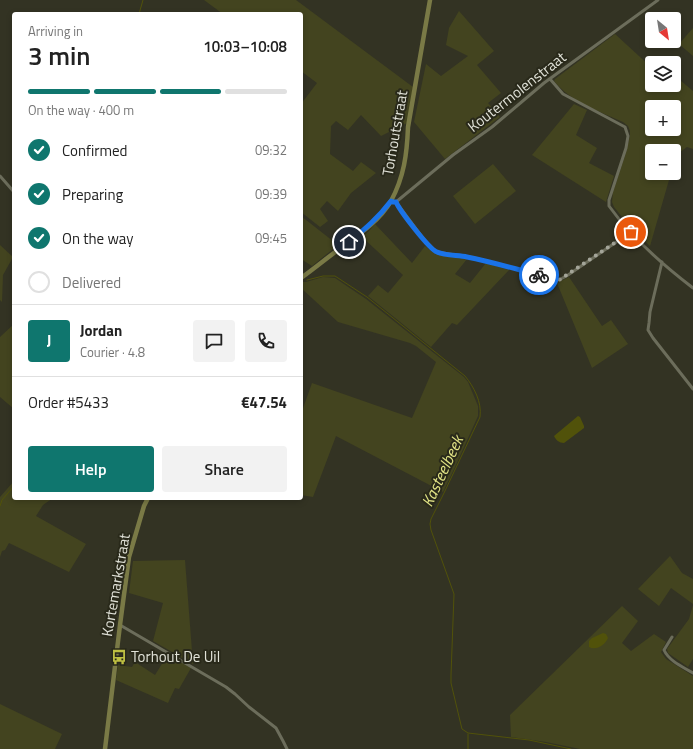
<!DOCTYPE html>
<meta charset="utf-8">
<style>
:root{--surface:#fff;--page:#f2f2f2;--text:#222;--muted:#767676;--line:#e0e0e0;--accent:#0f766e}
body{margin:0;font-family:"Titillium Web",sans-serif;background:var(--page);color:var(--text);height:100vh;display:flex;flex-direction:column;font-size:15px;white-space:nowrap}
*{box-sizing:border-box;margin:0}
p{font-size:13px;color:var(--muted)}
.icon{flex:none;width:22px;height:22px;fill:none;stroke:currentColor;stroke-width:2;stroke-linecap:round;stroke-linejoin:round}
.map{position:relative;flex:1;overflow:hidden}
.sheet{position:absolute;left:12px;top:12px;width:291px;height:488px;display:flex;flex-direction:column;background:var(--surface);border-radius:4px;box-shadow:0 2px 6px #0003}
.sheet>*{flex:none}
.needle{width:26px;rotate:150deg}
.buttons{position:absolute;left:645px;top:12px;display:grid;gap:8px}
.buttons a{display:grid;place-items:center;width:36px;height:36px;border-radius:4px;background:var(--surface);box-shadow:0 2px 6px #0003;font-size:20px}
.pin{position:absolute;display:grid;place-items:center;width:34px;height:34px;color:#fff;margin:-17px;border:2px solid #fff;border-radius:50%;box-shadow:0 1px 4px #0007}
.courier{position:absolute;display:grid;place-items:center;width:40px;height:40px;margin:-20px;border:3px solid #1a73e8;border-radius:50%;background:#fff;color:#222;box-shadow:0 1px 5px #0007}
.headline em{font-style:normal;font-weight:600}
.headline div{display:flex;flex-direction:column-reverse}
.headline{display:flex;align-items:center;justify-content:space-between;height:68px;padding:0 16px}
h1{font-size:26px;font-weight:600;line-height:30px}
.bar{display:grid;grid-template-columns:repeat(4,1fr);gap:6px 4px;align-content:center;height:48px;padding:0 16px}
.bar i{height:5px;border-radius:3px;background:var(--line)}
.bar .on{background:var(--accent)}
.bar p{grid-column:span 4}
.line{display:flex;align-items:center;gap:10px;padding:0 16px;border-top:1px solid var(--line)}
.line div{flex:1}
.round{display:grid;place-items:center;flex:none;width:42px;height:42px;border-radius:4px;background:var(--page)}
ol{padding:0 16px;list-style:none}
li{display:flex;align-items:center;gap:12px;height:44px}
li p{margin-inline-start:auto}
li .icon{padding:4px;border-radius:50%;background:var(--accent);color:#fff;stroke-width:4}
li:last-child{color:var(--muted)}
li i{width:22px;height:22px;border:2px solid var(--line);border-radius:50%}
.button{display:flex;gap:8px;margin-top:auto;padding:8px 16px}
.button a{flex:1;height:46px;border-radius:4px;background:var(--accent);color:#fff;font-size:16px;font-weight:600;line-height:46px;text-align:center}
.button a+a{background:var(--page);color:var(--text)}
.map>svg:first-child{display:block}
.green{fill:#43441f;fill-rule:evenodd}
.water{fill:#51520a}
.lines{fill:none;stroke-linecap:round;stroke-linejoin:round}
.stream{stroke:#51520a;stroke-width:1}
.street{stroke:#6c6d5b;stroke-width:3}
.secondary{stroke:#7a7a46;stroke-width:4.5}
.done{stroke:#a4a599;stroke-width:4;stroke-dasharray:0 7.2}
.route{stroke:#1a73e8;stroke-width:5}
.labels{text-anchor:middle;stroke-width:4;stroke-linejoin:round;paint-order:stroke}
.street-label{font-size:15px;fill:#e1e2d8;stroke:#29291a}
.poi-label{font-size:15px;fill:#e1e2d8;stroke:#29291a;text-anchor:start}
.water-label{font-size:16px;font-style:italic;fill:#e2e486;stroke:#29291a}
</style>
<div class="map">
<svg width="693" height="749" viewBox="0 0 693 749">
<rect width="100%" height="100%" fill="#333323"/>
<path class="green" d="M204 0H296L413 87 407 123 381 136 361 115 348 130 336 121 331 126 330 154 353 171 361 162 376 173 351 193 338 211 327 201 320 209 328 221 320 227 301 212V104L317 83 301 71V14H223Z
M459 11 494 51 477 65 501 93 488 103 500 117 445 159 414 122 426 64 441 76 468 56 446 45 449 28Z
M693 28V56L679 44Z
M615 34 652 68V85H674V75L693 91V149L687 147 676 155 674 162V151H652V173H671L650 246 632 229 614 207 612 202 613 192 625 156 630 136V131L628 126 623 122C599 111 571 102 554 81L555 79ZM652 107H674V129H652Z
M574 104 587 110 576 135 597 148 589 163 614 176 606 202 532 155Z
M493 164 516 191 475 224 453 196Z
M301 216 338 245 312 266 301 259Z
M375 224 412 263 425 246 435 254 444 256 467 259 455 274 470 283 486 263 509 270 457 325 452 323 431 347 368 296 378 285 388 293 403 275 362 237 369 231Z
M0 245 13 257 3 275 2 302 0 300Z
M323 277 335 278 366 299 464 377 468 382 478 406V416L455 467 443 492 336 436 313 497 301 495V414L312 383 412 418 436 362 416 346 410 343 338 322 301 288V284L303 282H306Z
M569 277 602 326 611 320 628 344 592 368 557 283Z
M14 324V409L0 397V337Z
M14 481V498H53L43 505 36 516 86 544 69 572 9 543 5 550 2 551 0 557V497Z
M670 556 682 573 693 579V604L671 588 659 606 638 589Z
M185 560 193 664 153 641 163 603 129 593 133 561Z
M693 605V659L688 667 668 653 667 649 689 619Z
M622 606 638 621 622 643 631 651 654 634 666 642 661 652 666 659 693 676V749H580L546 742 511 737 510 715Z
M168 654 191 668 179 689 175 688 168 703 116 680 118 665 132 667 135 662 155 675Z
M0 704 62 734 55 749H0Z"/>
<path class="water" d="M578 416 580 417 584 426V428L564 443C559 443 556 440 554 436Z
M603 633 606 634 608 638C605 645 596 651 589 647V641L592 638Z"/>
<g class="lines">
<path class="stream" d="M139 14 143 0
M307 280 323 276H335L367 297 465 376C474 387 482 402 480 417L444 493 431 519 430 524 431 530 454 594 451 675V683L461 725 462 729 468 733 529 740 571 749
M0 506 2 500 14 486
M468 749V734"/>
<path class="street" d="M550 79 563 94 625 127 628 136 626 148 609 200V206C631 237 663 265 693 288
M0 176 14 192
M391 201 393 202H396L453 155 492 127 544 83 658 0
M396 202 425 241 433 250 437 252 474 258 559 280 568 275 631 232
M662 262 650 312 649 323 648 330 653 338 693 389
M120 625 226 687 235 694 249 707 276 728 283 741 287 749
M672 637 664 650C669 661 683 667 693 673"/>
<path class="secondary" d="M301 278C315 268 328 257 342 247 360 234 380 220 391 201 404 177 407 154 408 127L430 0
M105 749 120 625 129 557 144 506 148 498"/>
</g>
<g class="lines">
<path class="done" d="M539 275 559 280 631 232"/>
<path class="route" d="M349 242C365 229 378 218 391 201L393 202H396C400 211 429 249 437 252 446 256 458 255 467 257 492 262 516 269 539 275"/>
</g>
<defs>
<g id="bus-bare" transform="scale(1.2)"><path d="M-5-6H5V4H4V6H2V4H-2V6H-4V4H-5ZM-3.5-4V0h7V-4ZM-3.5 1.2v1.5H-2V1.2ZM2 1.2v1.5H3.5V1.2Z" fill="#bebf42" stroke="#29291a" stroke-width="2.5" paint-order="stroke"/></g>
</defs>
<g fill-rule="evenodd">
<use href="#bus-bare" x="119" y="657"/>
</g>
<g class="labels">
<g class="street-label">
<text transform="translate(517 92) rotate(-38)" y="5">Koutermolenstraat</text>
<text transform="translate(395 133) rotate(-80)" y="5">Torhoutstraat</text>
<text transform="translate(116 585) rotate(-80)" y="5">Kortemarkstraat</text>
</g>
<g class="poi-label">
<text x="131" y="662">Torhout De Uil</text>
</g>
<g class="water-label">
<text transform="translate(442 471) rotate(-65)" y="6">Kasteelbeek</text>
</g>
</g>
</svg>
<div class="buttons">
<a><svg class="needle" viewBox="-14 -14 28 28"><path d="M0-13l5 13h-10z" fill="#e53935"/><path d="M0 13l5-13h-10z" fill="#767676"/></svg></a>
<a><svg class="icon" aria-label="layers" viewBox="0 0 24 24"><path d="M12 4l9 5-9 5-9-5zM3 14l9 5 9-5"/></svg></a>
<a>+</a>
<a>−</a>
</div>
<div class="pin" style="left:631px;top:232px;background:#ea580c"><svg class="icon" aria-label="bag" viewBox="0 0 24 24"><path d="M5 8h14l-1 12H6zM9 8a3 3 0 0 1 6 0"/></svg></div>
<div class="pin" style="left:349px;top:242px;background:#1f2937"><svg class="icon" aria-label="home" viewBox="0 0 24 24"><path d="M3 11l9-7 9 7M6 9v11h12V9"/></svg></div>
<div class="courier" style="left:539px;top:275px"><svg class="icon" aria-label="bike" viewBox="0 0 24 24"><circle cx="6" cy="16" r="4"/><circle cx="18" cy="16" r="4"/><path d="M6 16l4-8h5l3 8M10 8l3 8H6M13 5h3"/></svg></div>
<section class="sheet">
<div class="headline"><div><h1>3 min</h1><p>Arriving in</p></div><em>10:03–10:08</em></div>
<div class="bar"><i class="on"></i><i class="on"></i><i class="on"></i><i></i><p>On the way · 400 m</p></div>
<ol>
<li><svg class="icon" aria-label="check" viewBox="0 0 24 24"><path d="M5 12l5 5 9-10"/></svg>Confirmed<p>09:32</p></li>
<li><svg class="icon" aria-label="check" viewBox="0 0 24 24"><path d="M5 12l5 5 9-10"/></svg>Preparing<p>09:39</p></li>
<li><svg class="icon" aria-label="check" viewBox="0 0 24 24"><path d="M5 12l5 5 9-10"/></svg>On the way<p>09:45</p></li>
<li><i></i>Delivered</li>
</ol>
<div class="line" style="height:72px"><b class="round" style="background:var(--accent);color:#fff">J</b><div><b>Jordan</b><p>Courier · 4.8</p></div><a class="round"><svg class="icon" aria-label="chat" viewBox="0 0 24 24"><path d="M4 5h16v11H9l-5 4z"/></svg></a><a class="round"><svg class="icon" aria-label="phone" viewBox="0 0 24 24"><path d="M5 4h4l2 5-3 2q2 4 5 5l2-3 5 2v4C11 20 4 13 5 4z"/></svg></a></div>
<div class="line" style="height:52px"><div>Order #5433</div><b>€47.54</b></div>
<div class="button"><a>Help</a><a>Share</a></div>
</section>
</div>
